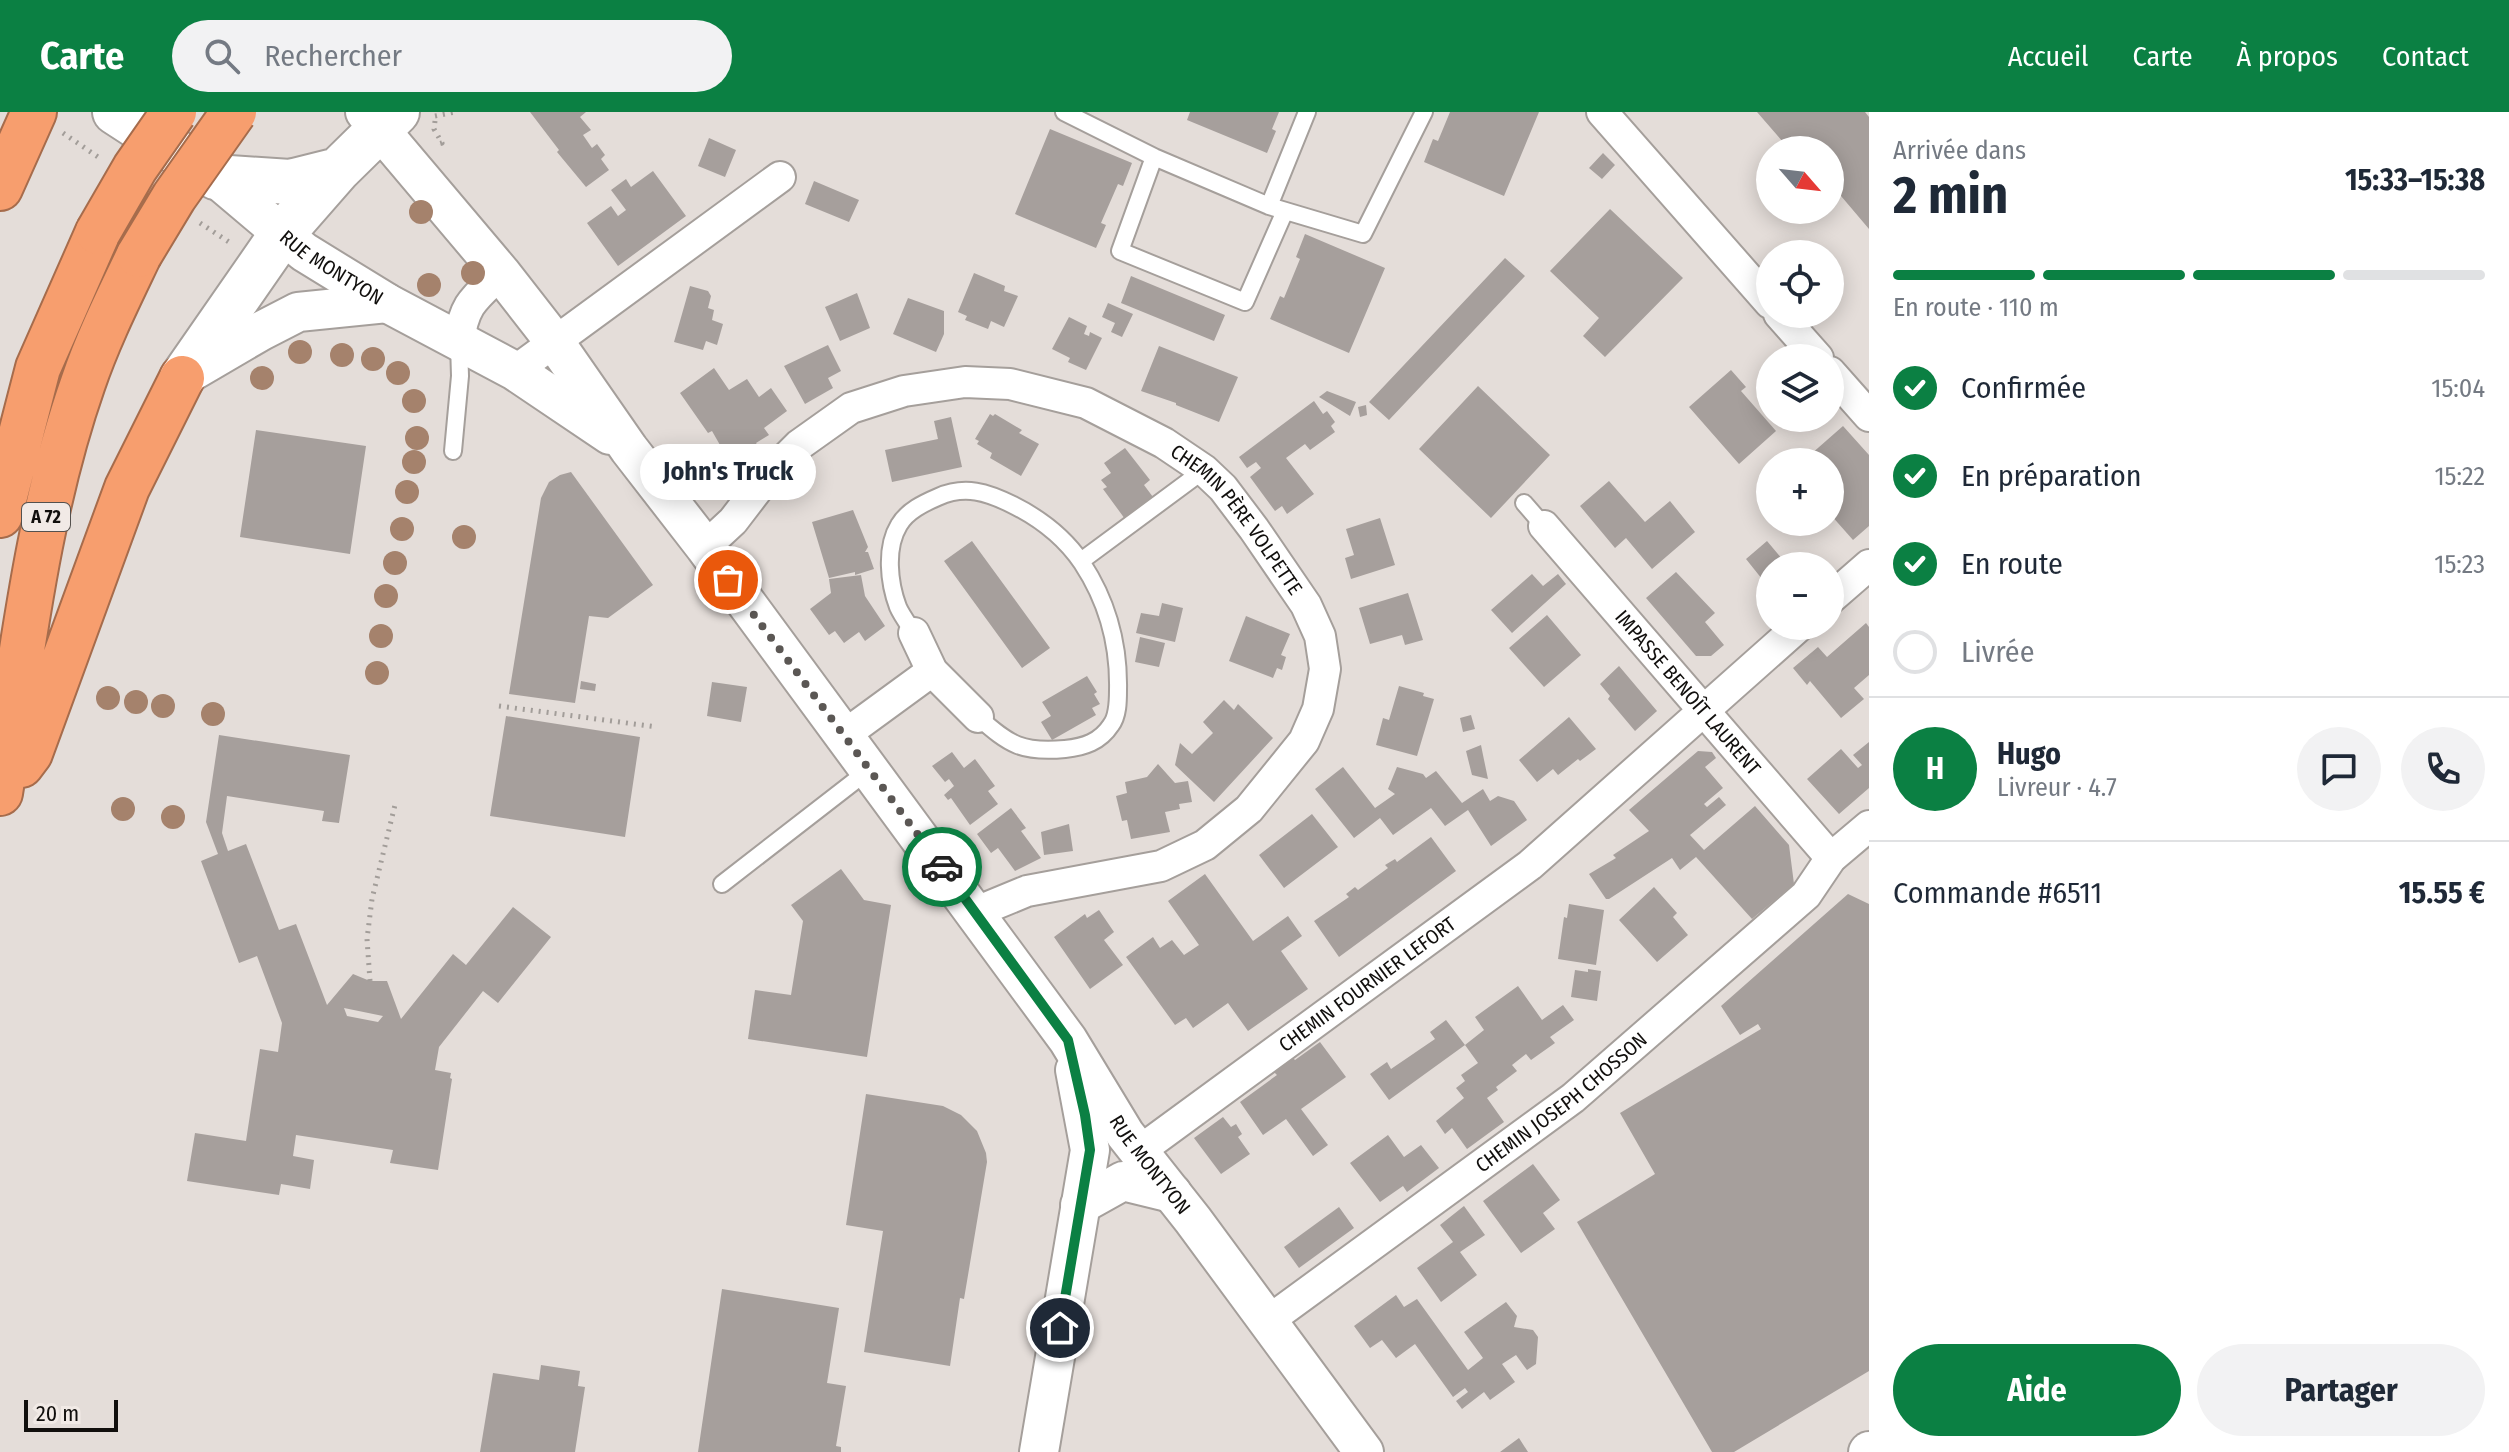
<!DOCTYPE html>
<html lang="fr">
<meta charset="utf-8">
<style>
:root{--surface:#fff;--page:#f2f2f3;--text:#1f2937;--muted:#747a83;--line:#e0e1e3;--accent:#0b8043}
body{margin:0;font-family:"Fira Sans Condensed",sans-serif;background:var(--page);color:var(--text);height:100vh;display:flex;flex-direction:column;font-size:30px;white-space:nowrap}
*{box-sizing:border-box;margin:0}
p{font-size:26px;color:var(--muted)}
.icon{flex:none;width:44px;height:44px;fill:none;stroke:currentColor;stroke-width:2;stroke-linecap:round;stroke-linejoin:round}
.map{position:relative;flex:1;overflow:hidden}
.drawer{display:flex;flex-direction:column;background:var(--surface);width:640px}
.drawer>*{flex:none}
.needle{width:52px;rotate:118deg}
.buttons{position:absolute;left:1756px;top:24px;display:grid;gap:16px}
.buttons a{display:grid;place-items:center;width:88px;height:88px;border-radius:50%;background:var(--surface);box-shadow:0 4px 20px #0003;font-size:40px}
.scale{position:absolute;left:24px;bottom:20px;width:94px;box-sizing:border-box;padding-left:8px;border:4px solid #110f0d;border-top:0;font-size:22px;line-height:28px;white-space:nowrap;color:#110f0d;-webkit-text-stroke:6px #f1eae6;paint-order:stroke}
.pin{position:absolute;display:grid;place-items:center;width:68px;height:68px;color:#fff;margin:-34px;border:4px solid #fff;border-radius:50%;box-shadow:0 2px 8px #0007}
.courier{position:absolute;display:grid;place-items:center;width:80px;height:80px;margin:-40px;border:6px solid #0b8043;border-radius:50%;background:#fff;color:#222;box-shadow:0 2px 10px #0007}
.bubble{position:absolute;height:56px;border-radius:28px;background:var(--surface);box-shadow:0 4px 20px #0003;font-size:26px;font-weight:700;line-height:56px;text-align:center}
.summary em{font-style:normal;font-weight:700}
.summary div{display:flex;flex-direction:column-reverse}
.summary{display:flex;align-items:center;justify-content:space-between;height:136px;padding:0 24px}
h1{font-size:52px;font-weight:700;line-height:60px}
.bar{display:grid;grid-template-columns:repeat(4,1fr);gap:12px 8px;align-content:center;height:96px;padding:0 24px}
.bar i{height:10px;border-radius:6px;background:var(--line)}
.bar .selected{background:var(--accent)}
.bar p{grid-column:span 4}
.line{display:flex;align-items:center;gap:20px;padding:0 24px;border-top:2px solid var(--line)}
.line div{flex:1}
.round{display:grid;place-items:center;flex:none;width:84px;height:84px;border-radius:42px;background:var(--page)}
ol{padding:0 24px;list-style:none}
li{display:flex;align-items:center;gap:24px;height:88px}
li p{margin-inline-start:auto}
li .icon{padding:8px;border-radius:50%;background:var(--accent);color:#fff;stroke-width:4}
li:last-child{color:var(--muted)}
li i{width:44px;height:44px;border:4px solid var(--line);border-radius:50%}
.cta{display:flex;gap:16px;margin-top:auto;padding:16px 24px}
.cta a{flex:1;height:92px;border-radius:48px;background:var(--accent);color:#fff;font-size:32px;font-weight:700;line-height:92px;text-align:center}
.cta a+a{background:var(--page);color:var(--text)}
header{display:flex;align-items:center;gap:48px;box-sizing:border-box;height:112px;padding:0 40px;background:var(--accent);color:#fff}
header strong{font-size:38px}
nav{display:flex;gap:44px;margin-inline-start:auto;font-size:28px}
.search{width:560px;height:72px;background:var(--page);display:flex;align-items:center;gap:20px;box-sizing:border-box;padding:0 28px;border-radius:44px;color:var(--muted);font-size:30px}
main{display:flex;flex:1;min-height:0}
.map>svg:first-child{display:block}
.building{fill:#a69f9c;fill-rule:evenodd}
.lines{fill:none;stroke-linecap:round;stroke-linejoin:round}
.service-casing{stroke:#a59f9b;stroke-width:20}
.minor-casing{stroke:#a59f9b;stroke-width:34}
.tertiary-casing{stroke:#a59f9b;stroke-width:42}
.secondary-casing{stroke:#a59f9b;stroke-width:48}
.motorway-casing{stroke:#a66c4c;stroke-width:48}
.path{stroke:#a29d99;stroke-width:5;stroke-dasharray:2 6;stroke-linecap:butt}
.service{stroke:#fff;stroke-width:16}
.minor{stroke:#fff;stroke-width:30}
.tertiary{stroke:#fff;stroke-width:38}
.secondary{stroke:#fff;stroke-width:44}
.motorway{stroke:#f79e6e;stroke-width:44}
.motorway-bridge-casing{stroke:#a66c4c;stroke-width:48;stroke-linecap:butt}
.motorway-bridge{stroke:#f79e6e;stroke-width:44}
.tree{fill:#a5826c}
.done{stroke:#5b5754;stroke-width:8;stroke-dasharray:0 14.4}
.route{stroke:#0b8043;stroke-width:10}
.labels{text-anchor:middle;stroke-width:6;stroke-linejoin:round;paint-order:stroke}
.shield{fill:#f1eae6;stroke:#54514e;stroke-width:2}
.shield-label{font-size:18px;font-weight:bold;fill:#110f0d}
.street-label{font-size:20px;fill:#110f0d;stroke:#f1eae6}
</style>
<header>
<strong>Carte</strong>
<div class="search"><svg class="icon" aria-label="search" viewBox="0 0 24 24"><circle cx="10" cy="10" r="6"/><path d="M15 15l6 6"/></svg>Rechercher</div>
<nav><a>Accueil</a><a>Carte</a><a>À propos</a><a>Contact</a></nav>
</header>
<main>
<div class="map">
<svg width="1869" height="1340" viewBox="0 0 1869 1340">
<rect width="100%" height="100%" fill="#e4ddd9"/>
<path class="building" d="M530 0H586L580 5 591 18 583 23 592 36 597 32 605 43 601 47 609 58 586 75 557 40 559 38Z
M1190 0H1279L1272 17 1276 19 1267 41 1187 8Z
M1450 0H1539L1504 84 1424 50 1433 27 1438 29Z
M1757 0H1865L1869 5V117L1830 71V38H1790Z
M1050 17 1132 51 1123 74 1118 72 1101 111 1106 113 1096 136 1015 102Z
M709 26 736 38 725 65 698 54Z
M1603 41 1615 53 1602 67 1589 56Z
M653 59 686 104 618 154 587 111 611 94 618 104 626 98 611 78 626 67 631 75Z
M814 69 859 88 849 110 805 92Z
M1610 97 1683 166 1605 245 1583 224 1599 206 1550 159Z
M1305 122 1385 156 1349 241 1270 207 1280 184 1284 186 1300 147 1296 145Z
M1505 146 1525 164 1389 308 1369 290Z
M974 161 1005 174 1004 179 1018 184 1004 215 991 209 988 217 965 208 967 204 958 200Z
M1131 164 1225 203 1214 229 1121 191Z
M690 174 708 179 711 184 708 196 714 198 712 208 723 212 717 233 706 229 703 238 674 230Z
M857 181 870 216 840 229 825 195Z
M908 186 944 199V222L936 240 893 222Z
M1108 191 1133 202 1122 225 1111 220 1115 211 1102 205Z
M1069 205 1087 214 1084 222 1089 224 1090 220 1102 226 1086 258 1068 250 1070 246 1052 237Z
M828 233 841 259 828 266 833 276 805 292 784 254Z
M1159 234 1238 265 1219 310 1176 293V291L1141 279Z
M714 256 729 278 747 267 759 285 771 276 787 299 764 316 769 323 756 331 762 340 752 347 749 342 732 354 712 319 708 321 680 281Z
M1731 258 1746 275 1741 279 1776 319 1739 352 1689 295Z
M1478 274 1550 343 1491 406 1419 337Z
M1327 279 1356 290 1350 304 1319 285Z
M1314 289 1323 302 1327 299 1335 310 1331 314 1335 320 1310 338 1305 332 1286 346 1314 382 1287 402 1282 394 1275 399 1250 365 1261 356 1256 350 1247 356 1239 345Z
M1366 293 1367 303 1360 305 1358 295Z
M990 302 993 304 995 302 1022 318 1019 321 1039 332 1021 364 990 346 992 341 977 332 979 329 975 327Z
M951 305 962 355 892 370 885 338 938 327 934 309Z
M1843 314 1869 343V414L1853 428 1830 402V350H1802Z
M256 318 366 334 350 442 240 425Z
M1125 336 1150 368 1144 373 1153 385 1125 407 1103 377 1107 375 1101 368 1111 361 1104 351Z
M571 360 653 473 608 506 589 504 575 591 509 582 541 386 549 370 560 363Z
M1609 369 1645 410 1670 389 1695 420 1652 457 1626 426 1615 436 1580 394Z
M853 398 868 435 865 440H868L874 457 855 463V460L829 466 812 410Z
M1380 406 1395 453 1351 467 1345 446 1354 443 1346 417Z
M972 429 1050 536 1022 556 944 449Z
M1767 429 1788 454H1770V477L1746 447Z
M1676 460 1715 501 1705 510 1724 533 1711 544H1696L1646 486Z
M1532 462 1543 474 1558 462 1566 472 1512 521 1491 498Z
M861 463 865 484 885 514 865 529 859 520 844 531 835 519 829 523 810 497 831 481 829 467Z
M1408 481 1423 528 1405 533 1402 523 1370 532 1359 496Z
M1162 491 1183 496 1175 530 1136 521 1141 501 1159 504Z
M1547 503 1581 543 1544 575 1509 536Z
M1246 504 1290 522 1281 543 1286 545 1282 558 1277 556 1273 566 1229 549Z
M1866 511 1869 515V563L1854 576 1864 587 1841 606 1810 569 1807 573 1793 556 1818 535 1827 545Z
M1140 525 1165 531 1159 555 1135 550Z
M1619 554 1657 599 1635 619 1608 587 1610 584 1600 572Z
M1087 564 1097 580 1094 582 1100 592 1092 596 1096 603 1052 628 1041 610 1051 604 1042 590Z
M581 569 596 572 595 579 580 577Z
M712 570 747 575 741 610 707 604Z
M1399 574 1424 581 1423 584 1434 587 1417 644 1376 633 1383 606 1389 608Z
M1224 588 1234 598 1238 592 1273 626 1214 690 1175 653 1180 631 1192 642 1213 621 1203 610Z
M1471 603 1475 617 1463 620 1460 606Z
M506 604 640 625 625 725 490 704Z
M1569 605 1596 637 1580 649 1578 647 1558 663 1553 657 1537 670 1519 648Z
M219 623 350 643 339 711 322 709 324 699 227 684 222 721 228 739 246 732 279 818 296 812 327 893 353 862 370 869H387L401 907 453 842 466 853 513 795 551 825 498 891 483 879 439 935 435 958 451 961 450 966 452 967 438 1058 390 1051 393 1038 296 1023 293 1044 314 1048 310 1077 281 1072 279 1083 187 1069 195 1021 246 1029 260 937 278 940 282 911 257 844 239 851 201 749 218 742 206 710ZM344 896 383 904 378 910 347 904Z
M1869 630V676L1839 702 1807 667 1841 637 1858 656 1862 653 1853 643Z
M1481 633 1483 643 1488 667 1472 663 1466 639Z
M1698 639 1712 640 1716 646 1705 655 1723 676 1704 692 1707 695 1719 685 1726 693 1690 723 1704 738 1755 694 1789 733 1794 772 1752 807 1696 745 1680 758 1672 746 1609 787H1606L1589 762 1616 746 1613 743 1649 719 1629 698Z
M952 640 964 656 975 647 995 674 988 679 998 692 970 713 951 686 948 688 944 683 954 674 949 667 945 670 932 654Z
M1158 652 1175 671 1188 669 1192 690 1179 692 1180 697 1165 700 1170 720 1131 727 1127 708 1122 709 1116 684 1127 681 1125 670 1147 665Z
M1343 655 1375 696 1395 682 1388 677 1397 655 1423 662 1426 666 1436 659 1462 691 1483 677 1490 689 1498 684 1514 689 1527 708 1491 734 1468 698 1445 714 1431 696 1393 723 1380 706 1354 726 1315 677Z
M1011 696 1026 716 1021 719 1041 746 1015 759 998 736 991 741 977 722Z
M1312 702 1338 735 1284 776 1259 743Z
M1069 712 1073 739 1044 743 1041 720Z
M1431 725 1456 759 1339 845 1314 809 1349 785 1346 782 1355 775 1358 778 1388 756 1385 753 1395 747 1397 750Z
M841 757 864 788 891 793 867 945 748 927 755 878 791 883 803 809 791 793Z
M1205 762 1253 829 1288 804 1302 824 1281 839 1308 877 1248 919 1228 891 1193 916 1186 906 1175 913 1126 845 1153 825 1160 836 1172 828 1184 843 1199 833 1168 789Z
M1654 775 1677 801 1673 805 1688 823 1657 850 1619 808Z
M1848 782 1869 792V1259L1734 1340H1712L1577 1110 1655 1062 1620 1001 1761 917 1758 912 1740 923 1721 894Z
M1569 792 1604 798 1596 853 1558 847 1564 805 1567 806Z
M1099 798 1114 820 1104 828 1123 853 1090 877 1054 825 1085 802 1087 806Z
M1588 857 1601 859 1597 889 1571 885 1575 858 1588 860Z
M1518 874 1542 908 1563 893 1574 908 1550 925 1555 931 1531 948 1526 942 1512 953 1517 959 1496 975 1498 978 1487 986 1504 1010 1467 1037 1452 1016 1445 1022 1436 1009 1464 986 1456 976 1465 969 1461 963 1478 951 1465 933 1389 988 1370 962 1387 950 1391 957 1435 927 1430 920 1446 908 1465 933 1484 918 1475 905Z
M1320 930 1346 965 1301 997 1328 1033 1313 1044 1286 1007 1263 1023 1240 990 1277 963 1272 958 1291 944 1295 948Z
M866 982 943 994 961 1003 977 1019 986 1041 987 1050 964 1187 960 1186 950 1254 864 1240 883 1119 846 1113Z
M1223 1005 1231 1015 1236 1012 1242 1022 1238 1025 1250 1042 1221 1062 1194 1026Z
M1388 1023 1404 1045 1421 1033 1439 1056 1407 1080 1403 1074 1380 1090 1350 1051Z
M1533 1052 1560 1088 1543 1101 1555 1117 1521 1141 1483 1089Z
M1464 1094 1485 1123 1460 1140 1477 1163 1441 1190 1417 1156 1453 1130 1440 1113Z
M1339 1095 1354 1116 1299 1156 1284 1135Z
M722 1177 839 1196 827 1271 846 1274 836 1334 841 1335V1340H698Z
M1396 1183 1404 1195 1417 1187 1468 1258 1483 1246 1464 1220 1506 1190 1517 1204 1514 1215 1533 1218 1538 1225 1536 1252 1527 1258 1516 1243 1502 1252 1515 1270 1490 1288 1484 1280 1462 1297 1456 1289 1468 1280 1465 1276 1453 1285 1415 1232 1396 1246 1382 1228 1370 1236 1354 1214Z
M541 1253 580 1259 578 1274 585 1275 575 1340H480L493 1261 539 1268Z
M1519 1326 1528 1340H1500Z"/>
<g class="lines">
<g class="service-casing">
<path id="service" d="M1064 0 1154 45
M1269 94 1307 0
M1285 99 1245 190 1120 139 1154 45 1269 94 1363 122 1424 0
M453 339 460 264 459 232
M1524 391 1544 414
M1081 449 1204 358
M914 521C909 513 902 504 898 495 889 471 885 436 899 413 907 399 924 391 938 385 965 373 987 380 1013 393 1039 406 1065 426 1082 451 1107 489 1119 533 1118 578 1118 589 1118 604 1111 613 1100 630 1084 635 1065 637 1022 641 1010 633 978 605
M722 772 869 658"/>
</g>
<g class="minor-casing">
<g id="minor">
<path d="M1602 0 1770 191"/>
<path d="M1779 202 1818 246"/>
<path d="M459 229C464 191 475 186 501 161"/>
<path d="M515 259 780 65"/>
<path d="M1830 260 1869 304"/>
<path id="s1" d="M1544 414 1831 746"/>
<path id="s2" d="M705 435 733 409 766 366 799 333 851 296 904 279 965 270 1010 272 1086 291 1164 331 1204 358 1223 376 1254 417 1306 493 1320 524 1325 557 1318 597 1304 629 1249 697 1205 733 1161 754 1027 779 976 800"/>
<path d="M1830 487 1869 453"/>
<path d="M914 521 932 559 978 605"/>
<path d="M843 624 932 559"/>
<path id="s3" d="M1138 1040 1530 753 1799 514"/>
<path id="s4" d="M1268 1209 1573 986 1806 783 1831 746 1869 714"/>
</g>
</g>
<g class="tertiary-casing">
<g id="tertiary">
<path id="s5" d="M365 0 501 161 554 229 629 337 705 435 1068 928 1125 1022 1193 1108 1364 1340"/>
<path id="s6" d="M215 65 304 140 387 191 515 259 610 323"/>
<path d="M184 264 261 219 298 200 387 191"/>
<path d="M1080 1093 1123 1069 1172 1081"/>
<path d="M1039 1340 1090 1038 1075 958"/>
<path d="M1868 1340 1869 1339"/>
</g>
</g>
<g class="secondary-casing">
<path id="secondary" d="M115 0 215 65 290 70 338 58
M182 266 282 122 338 58 397 0"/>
</g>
<g class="motorway-casing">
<path id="motorway" d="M0 76 34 0
M0 403 38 256 98 120
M21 653 30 641 127 376 182 266
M0 681C22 544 37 402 83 271 98 227 119 185 139 143"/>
</g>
<path class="path" d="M435 4 455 0
M435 9 434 17 442 31 435 33
M63 21 101 47
M200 111 232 132
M499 594 657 615
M370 869 367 827 372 787 395 693"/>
<use href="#service" class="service"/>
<use href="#minor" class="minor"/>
<use href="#tertiary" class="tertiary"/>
<use href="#secondary" class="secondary"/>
<use href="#motorway" class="motorway"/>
<g class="motorway-bridge-casing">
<path id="motorway-bridge" d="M98 120 135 56 174 0
M139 143 174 85 234 0"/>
</g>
<use href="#motorway-bridge" class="motorway-bridge"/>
</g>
<g class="tree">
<circle cx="421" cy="100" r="12"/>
<circle cx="473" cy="161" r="12"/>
<circle cx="429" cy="173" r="12"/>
<circle cx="300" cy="240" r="12"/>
<circle cx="342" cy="243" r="12"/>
<circle cx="373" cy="247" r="12"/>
<circle cx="398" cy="261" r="12"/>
<circle cx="262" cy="266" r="12"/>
<circle cx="414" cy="289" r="12"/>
<circle cx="417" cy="326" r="12"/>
<circle cx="414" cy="350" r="12"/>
<circle cx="407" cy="380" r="12"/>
<circle cx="402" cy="417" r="12"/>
<circle cx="464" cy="425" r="12"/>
<circle cx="395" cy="451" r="12"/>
<circle cx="386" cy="484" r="12"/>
<circle cx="381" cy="524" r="12"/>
<circle cx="377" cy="561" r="12"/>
<circle cx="108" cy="586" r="12"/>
<circle cx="136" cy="590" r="12"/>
<circle cx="163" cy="594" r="12"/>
<circle cx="213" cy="602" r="12"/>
<circle cx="123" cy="697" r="12"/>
<circle cx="173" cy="705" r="12"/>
</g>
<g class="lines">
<path class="done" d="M728 468 942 755"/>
<path class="route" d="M942 755 1068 928 1085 1003 1090 1038 1060 1216"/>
</g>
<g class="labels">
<rect class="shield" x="22" y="391" width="48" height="28" rx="6"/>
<g class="shield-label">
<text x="46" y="411">A 72</text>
</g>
<g class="street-label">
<text dy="7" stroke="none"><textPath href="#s6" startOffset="148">RUE MONTYON</textPath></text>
<text dy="7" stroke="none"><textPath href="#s2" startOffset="638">CHEMIN PÈRE VOLPETTE</textPath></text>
<text dy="7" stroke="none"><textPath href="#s1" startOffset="220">IMPASSE BENOÎT LAURENT</textPath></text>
<text dy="7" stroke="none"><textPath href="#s3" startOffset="284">CHEMIN FOURNIER LEFORT</textPath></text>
<text dy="7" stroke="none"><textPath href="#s4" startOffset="366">CHEMIN JOSEPH CHOSSON</textPath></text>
<text dy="7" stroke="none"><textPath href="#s5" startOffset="1314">RUE MONTYON</textPath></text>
</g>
</g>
</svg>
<div class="buttons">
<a><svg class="needle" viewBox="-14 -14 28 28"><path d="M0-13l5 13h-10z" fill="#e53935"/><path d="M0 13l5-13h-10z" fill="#747a83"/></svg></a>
<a><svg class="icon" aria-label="locate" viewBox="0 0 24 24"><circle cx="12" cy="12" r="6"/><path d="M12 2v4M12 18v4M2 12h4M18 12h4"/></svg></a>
<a><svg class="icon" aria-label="layers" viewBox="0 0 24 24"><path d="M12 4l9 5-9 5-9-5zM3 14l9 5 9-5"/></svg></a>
<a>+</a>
<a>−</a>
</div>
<div class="scale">20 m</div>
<div class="pin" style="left:728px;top:468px;background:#ea580c"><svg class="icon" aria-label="bag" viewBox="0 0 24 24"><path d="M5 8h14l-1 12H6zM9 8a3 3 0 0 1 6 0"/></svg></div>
<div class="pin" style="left:1060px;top:1216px;background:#1f2937"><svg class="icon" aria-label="home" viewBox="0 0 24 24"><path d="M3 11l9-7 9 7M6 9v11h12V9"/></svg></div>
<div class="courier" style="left:942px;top:755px"><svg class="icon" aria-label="car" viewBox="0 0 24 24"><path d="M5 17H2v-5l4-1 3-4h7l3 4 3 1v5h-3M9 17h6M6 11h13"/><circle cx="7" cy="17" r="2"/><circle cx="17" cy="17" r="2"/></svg></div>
<div class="bubble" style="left:640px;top:332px;width:176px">John's Truck</div>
</div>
<section class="drawer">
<div class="summary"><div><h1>2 min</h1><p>Arrivée dans</p></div><em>15:33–15:38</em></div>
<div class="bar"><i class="selected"></i><i class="selected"></i><i class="selected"></i><i></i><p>En route · 110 m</p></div>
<ol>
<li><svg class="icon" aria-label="check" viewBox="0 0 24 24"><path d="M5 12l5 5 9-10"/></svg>Confirmée<p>15:04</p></li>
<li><svg class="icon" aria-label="check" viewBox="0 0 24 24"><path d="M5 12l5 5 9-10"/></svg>En préparation<p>15:22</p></li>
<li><svg class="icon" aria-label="check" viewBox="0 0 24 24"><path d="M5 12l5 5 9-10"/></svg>En route<p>15:23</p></li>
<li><i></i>Livrée</li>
</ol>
<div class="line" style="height:144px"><b class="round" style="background:var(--accent);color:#fff">H</b><div><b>Hugo</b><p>Livreur · 4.7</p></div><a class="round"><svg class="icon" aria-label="chat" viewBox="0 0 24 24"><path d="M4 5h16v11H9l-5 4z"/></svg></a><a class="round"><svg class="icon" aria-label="phone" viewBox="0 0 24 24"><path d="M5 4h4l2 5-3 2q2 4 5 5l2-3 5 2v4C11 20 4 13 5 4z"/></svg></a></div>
<div class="line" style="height:104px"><div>Commande #6511</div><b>15.55 €</b></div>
<div class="cta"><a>Aide</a><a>Partager</a></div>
</section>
</main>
